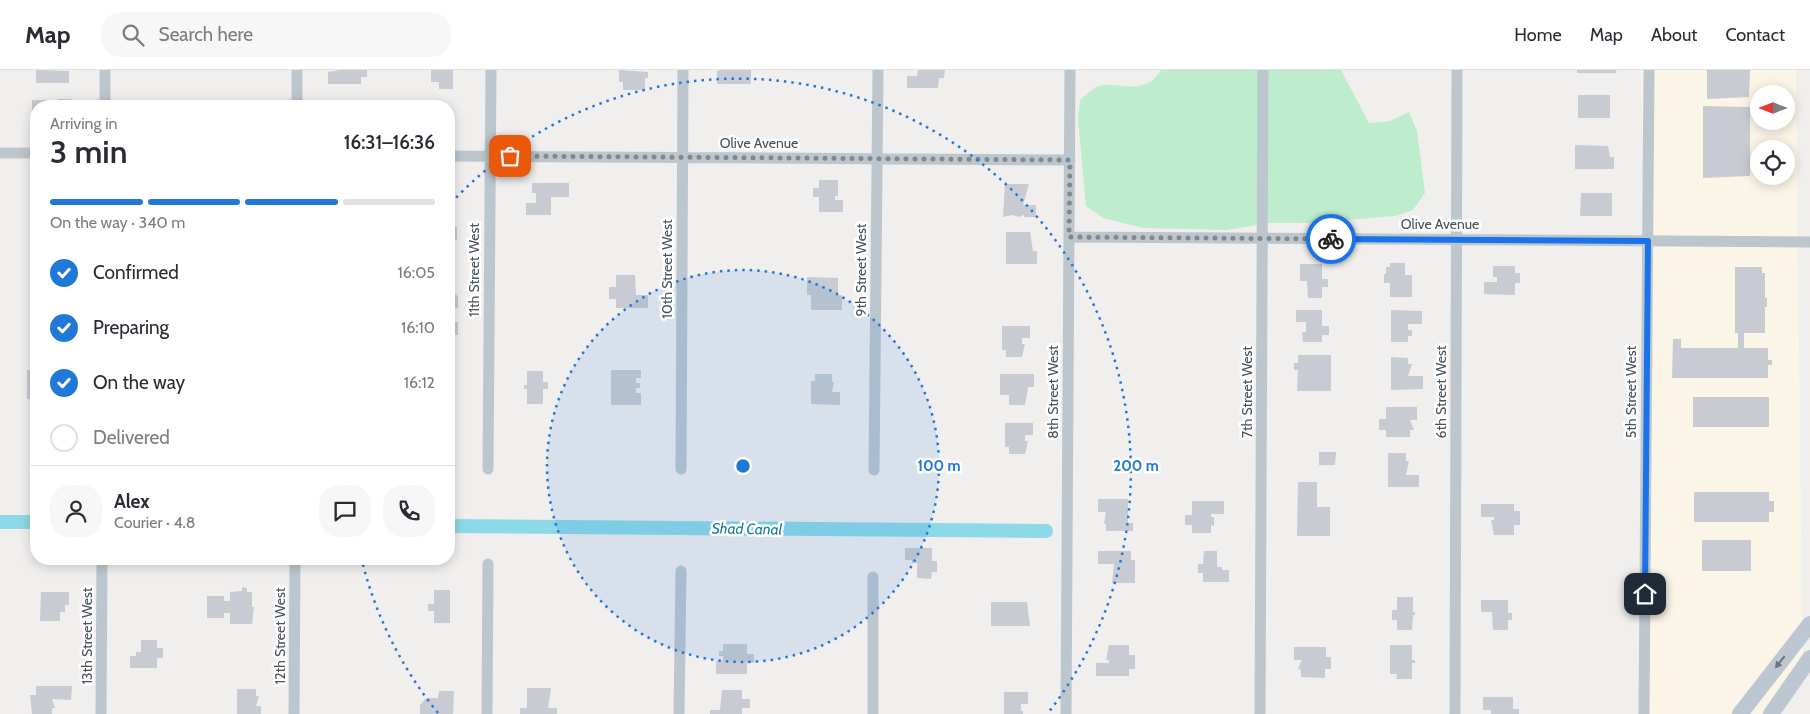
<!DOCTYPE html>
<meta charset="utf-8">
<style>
:root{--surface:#fff;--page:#f7f7f7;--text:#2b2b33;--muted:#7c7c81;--line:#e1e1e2;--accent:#2079d9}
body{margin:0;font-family:Cabin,sans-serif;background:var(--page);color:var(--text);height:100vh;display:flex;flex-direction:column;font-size:19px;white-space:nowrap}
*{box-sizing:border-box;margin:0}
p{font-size:16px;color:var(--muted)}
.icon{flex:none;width:28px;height:28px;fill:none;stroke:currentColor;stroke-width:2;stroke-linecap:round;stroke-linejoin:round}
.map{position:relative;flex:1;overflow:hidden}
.panel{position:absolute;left:30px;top:30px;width:425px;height:465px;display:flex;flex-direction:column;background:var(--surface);border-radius:20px;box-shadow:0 2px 12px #0003}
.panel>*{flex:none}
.needle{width:32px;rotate:270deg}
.tools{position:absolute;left:1750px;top:15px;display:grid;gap:10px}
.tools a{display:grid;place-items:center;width:45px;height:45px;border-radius:50%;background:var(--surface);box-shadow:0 2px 12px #0003;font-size:25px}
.pin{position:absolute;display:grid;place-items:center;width:42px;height:42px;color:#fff;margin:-21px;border-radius:10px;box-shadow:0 2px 8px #0006}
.courier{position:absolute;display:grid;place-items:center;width:50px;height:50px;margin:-25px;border:4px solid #1a73e8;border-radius:50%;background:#fff;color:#222;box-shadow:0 1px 6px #0007}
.head em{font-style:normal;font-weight:600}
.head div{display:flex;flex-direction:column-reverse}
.head{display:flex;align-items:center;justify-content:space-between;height:85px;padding:0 20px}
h1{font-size:32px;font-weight:600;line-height:38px}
.bar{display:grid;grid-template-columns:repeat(4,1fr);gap:8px 5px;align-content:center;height:60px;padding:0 20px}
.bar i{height:6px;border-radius:4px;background:var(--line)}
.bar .active{background:var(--accent)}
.bar p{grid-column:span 4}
.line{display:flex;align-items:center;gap:12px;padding:0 20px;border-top:1px solid var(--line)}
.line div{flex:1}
.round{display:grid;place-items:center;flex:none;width:52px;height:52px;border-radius:20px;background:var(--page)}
ol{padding:0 20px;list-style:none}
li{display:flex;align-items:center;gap:15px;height:55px}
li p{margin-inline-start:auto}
li .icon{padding:5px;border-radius:50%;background:var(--accent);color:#fff;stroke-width:4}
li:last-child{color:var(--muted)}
li i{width:28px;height:28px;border:2px solid var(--line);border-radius:50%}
header{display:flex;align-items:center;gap:30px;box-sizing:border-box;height:70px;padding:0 25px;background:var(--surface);border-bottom:1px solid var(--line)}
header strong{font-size:24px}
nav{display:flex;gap:28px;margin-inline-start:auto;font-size:18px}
.search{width:350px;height:45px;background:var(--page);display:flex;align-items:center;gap:12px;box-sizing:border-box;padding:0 18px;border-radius:20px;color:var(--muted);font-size:19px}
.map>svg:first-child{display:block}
.commercial{fill:#fbf5e8;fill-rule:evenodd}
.green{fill:#beedce}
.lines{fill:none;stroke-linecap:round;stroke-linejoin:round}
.canal{stroke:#8dd9e8;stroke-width:14}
.building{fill:#c8cbd1}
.street{stroke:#bdc6cd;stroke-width:11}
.secondary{stroke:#bcc7d1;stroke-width:16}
.oneway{fill:#6a757e}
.done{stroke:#82898e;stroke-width:5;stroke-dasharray:0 9}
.route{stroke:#1a73e8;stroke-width:6}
.ring{fill:none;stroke:#2079d9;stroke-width:2.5;stroke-dasharray:2.5 5}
.labels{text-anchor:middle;stroke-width:5;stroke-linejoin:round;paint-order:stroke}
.street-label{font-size:14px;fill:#47525b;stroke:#fff}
.water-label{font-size:15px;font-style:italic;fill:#127f94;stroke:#fff}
.centre{fill:#2079d9;stroke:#fff;stroke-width:2.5}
.ring-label{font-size:15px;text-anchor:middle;font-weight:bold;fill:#2079d9;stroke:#fff;stroke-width:5;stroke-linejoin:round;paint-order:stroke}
</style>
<header>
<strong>Map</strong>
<div class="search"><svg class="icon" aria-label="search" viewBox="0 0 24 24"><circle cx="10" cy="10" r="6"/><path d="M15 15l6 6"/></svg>Search here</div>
<nav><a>Home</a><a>Map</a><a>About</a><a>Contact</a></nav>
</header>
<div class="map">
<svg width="1810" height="644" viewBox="0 0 1810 644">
<rect width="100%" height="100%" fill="#f1eeee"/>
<path class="commercial" d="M1641 0H1796L1802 552 1731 644H1645V165ZM1759 24H1786V51H1759ZM1759 79H1786V106H1759Z
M1803 575V586L1762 644H1749Z"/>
<path class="green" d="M1161 0H1341L1369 53 1390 51 1409 42 1417 61 1425 123 1413 140 1395 146 1312 153H1270L1226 160 1143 158 1103 148 1086 136 1078 50 1080 30C1085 26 1091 20 1096 17 1116 9 1144 29 1161 0Z"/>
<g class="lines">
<path class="canal" d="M0 452H36
M449 456 1046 461"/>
</g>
<path class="building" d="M36 0 69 1V13H36Z
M340 0H367V7H361V14H328V2Z
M431 0H453V19H439V12H431Z
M619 0 648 2V8H645V20H623V12H619Z
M721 0H751V14H717V1Z
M918 0H945L944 8H939L938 18H907V6H917Z
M1577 0H1616V3H1577Z
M1707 0H1750L1749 27 1707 29Z
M1578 25H1610V48H1578Z
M58 29H72V36H36V61H32V30H58Z
M237 30H259V36H237Z
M329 34H359V36H329Z
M1703 36 1750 37V106L1703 108Z
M1575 75 1608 76 1610 87H1614V99H1575Z
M819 110H838V126H835V130H843V142H819V127H813V118H819Z
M532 113H569V127H551V145H526V133H536V123H532Z
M1005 114H1029L1023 135H1036V147H1024V145L1019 147 1013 145 1003 147Z
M1581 123H1612V146H1580Z
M449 157H457V170H449Z
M1006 162H1030L1033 181H1037V194H1006Z
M1390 193H1405V205H1412V227H1390V213H1384V204H1386V197H1390Z
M1300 194H1322V209H1328V217H1322V228H1308L1307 211H1300Z
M1493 196H1515V203H1520V213H1515V225L1484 224V212H1497V207H1493Z
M1735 197H1762V203H1765V228H1767V237H1765V263H1744V278H1768V290H1772V295H1768V308H1672L1673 269H1681V278H1738V263H1735Z
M616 205H635L636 225H648V238H616V229H609V217H616Z
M449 207H451V222L458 226V238H449Z
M807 207 838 208V225H842V240H811V225H807Z
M1296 240H1322V256H1329V265H1322V272H1303L1302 262H1306V252H1296Z
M1391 240 1422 241V254H1408V260H1412V266H1408V272H1391Z
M449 252H458V265H454V268H449Z
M1002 256H1030V268H1022V274H1025L1022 287H1006V280H1002Z
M1298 285H1331V321H1297L1298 300H1294V293H1298Z
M1391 287 1408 288V294H1412L1408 306H1423V319L1391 320Z
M27 300H36V329H27Z
M611 300H641V308H636V313H640V318H636V323H641V335H611Z
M527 301H543V312H548V319H543V334H527V319H524V315H527Z
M815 304H832V312H834L832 322H840V335L811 334V311H815Z
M1000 304H1034V317H1028L1025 335H1009V325H1000Z
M1693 327H1769V357H1693Z
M1386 337H1417V350H1410L1414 360H1410V367H1386V360H1379V349H1386Z
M1005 353H1033V365H1025V371H1028L1025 384H1009V377H1005Z
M1319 382H1336L1335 395H1319Z
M1388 383H1406V391H1409L1406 405H1419V417H1388Z
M1298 412H1317V437H1330V466H1297Z
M1694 422H1769V431H1774V442H1769V452H1694Z
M1098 429H1128V453H1133V461H1106V454H1104L1106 442H1098Z
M1192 431H1224V444H1211V447H1214V456L1211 455V463H1192V455H1185V445H1192Z
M1481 434H1514V441H1520V455H1514V465H1494L1491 450H1494V447H1481Z
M1702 470H1751V501H1702Z
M905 478H932V491H937V502H932L931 509 917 508V493H912V490H905Z
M1098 481H1131V490H1135V513H1112L1114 494H1098Z
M1204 481H1217V497H1222V500H1229V512H1203V503H1198V494H1203Z
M242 517 247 518V522H252V537H254L252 554H230V543H224V548H207V526H224V531H230V522L242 521Z
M434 520H450V553H434V541H428V534H434Z
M41 522H69V535H65V542H60V551H40Z
M1397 527H1413V542H1415V545H1413L1412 560H1397V550H1392V540H1397Z
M1481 530H1508V543H1512V550H1508V560H1493L1492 542H1481Z
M991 532H1027L1030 556H991Z
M141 570H157V578H163V588H157V598H130V586H136V582H141Z
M723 574H747V584H754V593H747V604H716V591H723V586H719V581H723Z
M1109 575H1129V585H1135V599H1129V606H1096V593H1109V590H1106Z
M1390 575H1412V590H1415V593H1412V609H1396L1397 604H1390Z
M1294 577H1326V587H1331V599H1325V608L1301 607V600L1298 599 1302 590H1294Z
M36 616H72L71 630 52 629 55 638H52V644H32L30 625H36Z
M527 618H551L548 638H557V644H520V638H527Z
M237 619H256V626H259L256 636H261V644H237Z
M722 620H742V629H750V638H742V644H710V640H720Z
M439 621H454L453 644H420V635L426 628H438Z
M1004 622H1028V634H1021V641H1023V644H1004Z
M1483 627H1513V639H1519V644H1491V640H1483Z"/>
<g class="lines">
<path class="street" d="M297 0V36
M105 36V0
M0 83H36
M449 86 1070 90
M1069 167 1810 172
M488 399 491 0
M681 399 683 0
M874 400 878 0
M101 644 102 489
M294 644 295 489
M487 644 488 494
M679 644 681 501
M873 644V507
M1066 644 1070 0
M1260 644 1263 0
M1455 644 1457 0
M1644 644 1649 0"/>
<path class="secondary" d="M1740 644 1810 554
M1771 644 1810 588"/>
</g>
<defs><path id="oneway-solid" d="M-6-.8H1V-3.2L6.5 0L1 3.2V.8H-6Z" transform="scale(1.25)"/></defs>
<use class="oneway" href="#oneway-solid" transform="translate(1780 592) rotate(128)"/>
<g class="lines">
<path class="done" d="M510 86 1070 90 1069 167 1331 169"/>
<path class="route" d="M1331 169 1648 171 1645 524"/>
</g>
<circle cx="743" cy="396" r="196" fill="#2079d9" fill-opacity=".12"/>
<g class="ring">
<circle cx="743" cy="396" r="196"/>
<path d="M438 643A393 393 0 0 1 362 491M451 133A393 393 0 0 1 1048 643"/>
</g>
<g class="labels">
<g class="street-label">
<text x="759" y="78">Olive Avenue</text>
<text x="1440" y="159">Olive Avenue</text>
<text transform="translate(667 199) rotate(-90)" y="5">10th Street West</text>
<text transform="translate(474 200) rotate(-90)" y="5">11th Street West</text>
<text transform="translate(861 200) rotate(-90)" y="5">9th Street West</text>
<text transform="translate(1053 322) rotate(-90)" y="5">8th Street West</text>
<text transform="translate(1247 322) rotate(-90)" y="5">7th Street West</text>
<text transform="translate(1441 322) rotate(-90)" y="5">6th Street West</text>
<text transform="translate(1631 322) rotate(-90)" y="5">5th Street West</text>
<text transform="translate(87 566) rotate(-90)" y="5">13th Street West</text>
<text transform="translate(280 566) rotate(-90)" y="5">12th Street West</text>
</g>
<g class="water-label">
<text transform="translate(747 459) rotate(1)" y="5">Shad Canal</text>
</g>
</g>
<circle cx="743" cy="396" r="8" class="centre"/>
<g class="ring-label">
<text x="939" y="401">100 m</text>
<text x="1136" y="401">200 m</text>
</g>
</svg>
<div class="tools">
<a><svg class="needle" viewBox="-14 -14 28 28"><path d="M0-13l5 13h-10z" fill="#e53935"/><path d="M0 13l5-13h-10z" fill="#7c7c81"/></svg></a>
<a><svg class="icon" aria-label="locate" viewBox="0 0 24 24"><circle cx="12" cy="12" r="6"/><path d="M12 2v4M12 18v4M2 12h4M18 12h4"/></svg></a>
</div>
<div class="pin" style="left:510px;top:86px;background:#ea580c"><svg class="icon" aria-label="bag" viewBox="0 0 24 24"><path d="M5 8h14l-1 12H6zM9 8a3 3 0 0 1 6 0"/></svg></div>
<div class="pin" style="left:1645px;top:524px;background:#1f2937"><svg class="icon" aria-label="home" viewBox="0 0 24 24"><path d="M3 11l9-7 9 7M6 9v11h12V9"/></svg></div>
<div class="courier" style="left:1331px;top:169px"><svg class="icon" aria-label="bike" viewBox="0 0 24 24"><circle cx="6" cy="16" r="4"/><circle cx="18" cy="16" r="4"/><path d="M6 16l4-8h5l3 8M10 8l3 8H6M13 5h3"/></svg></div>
<section class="panel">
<div class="head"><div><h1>3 min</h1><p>Arriving in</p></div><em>16:31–16:36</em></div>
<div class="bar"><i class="active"></i><i class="active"></i><i class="active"></i><i></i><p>On the way · 340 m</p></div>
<ol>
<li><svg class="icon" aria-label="check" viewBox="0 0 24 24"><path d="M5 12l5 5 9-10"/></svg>Confirmed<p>16:05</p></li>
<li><svg class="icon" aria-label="check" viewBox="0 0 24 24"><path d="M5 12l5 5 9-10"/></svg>Preparing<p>16:10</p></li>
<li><svg class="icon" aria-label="check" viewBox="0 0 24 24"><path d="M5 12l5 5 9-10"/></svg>On the way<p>16:12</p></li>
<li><i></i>Delivered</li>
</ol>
<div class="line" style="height:90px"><a class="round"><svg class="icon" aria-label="person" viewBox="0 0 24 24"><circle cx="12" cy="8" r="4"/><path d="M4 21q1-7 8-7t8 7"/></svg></a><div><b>Alex</b><p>Courier · 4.8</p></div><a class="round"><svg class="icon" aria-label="chat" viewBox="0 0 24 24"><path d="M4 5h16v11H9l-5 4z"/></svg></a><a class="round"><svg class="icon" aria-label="phone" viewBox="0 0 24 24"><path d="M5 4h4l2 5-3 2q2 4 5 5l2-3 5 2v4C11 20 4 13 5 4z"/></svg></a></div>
</section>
</div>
